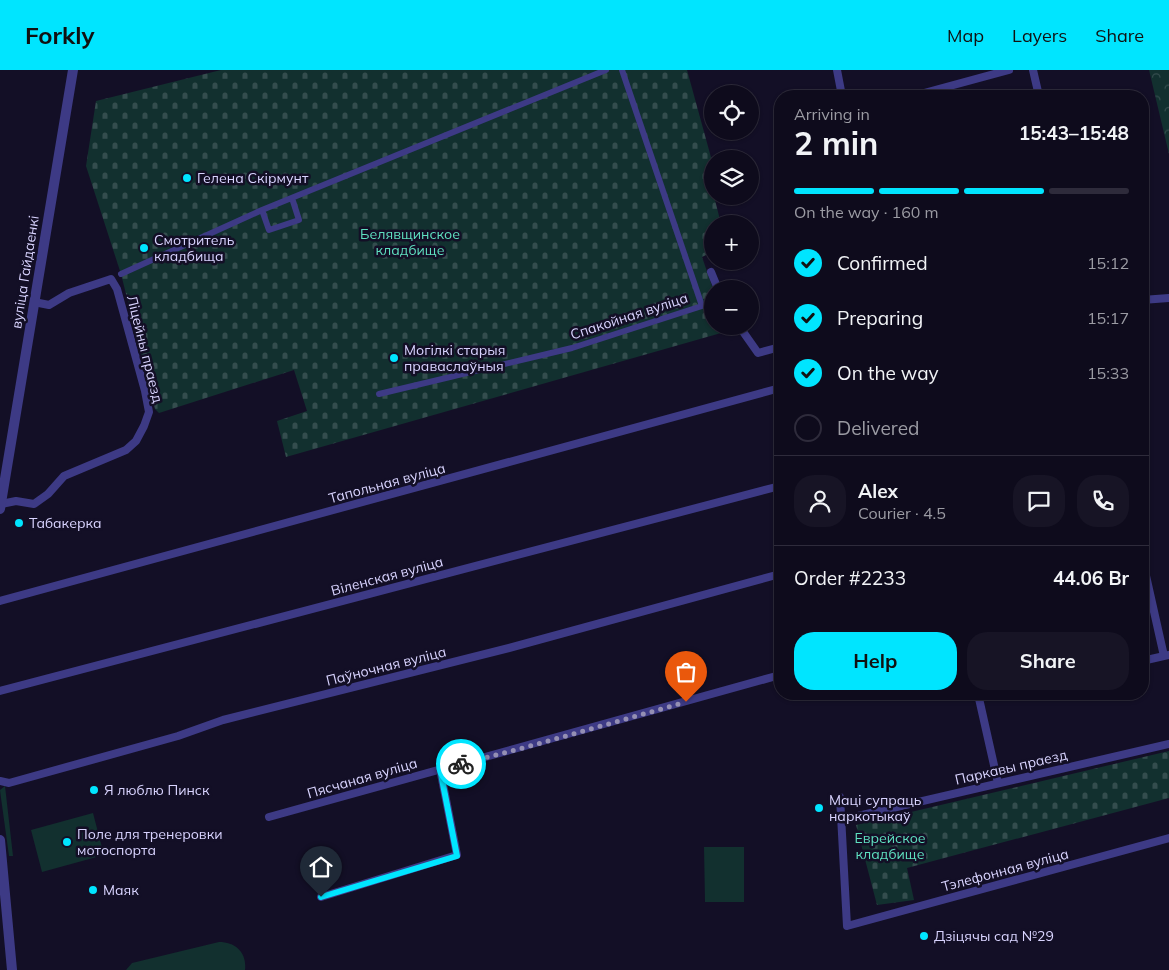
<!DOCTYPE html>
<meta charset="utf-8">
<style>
:root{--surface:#0e0b1c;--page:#171425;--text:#f1f3f6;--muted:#9b9ba3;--line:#2e2b3b;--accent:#00e5ff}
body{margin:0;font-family:Mulish,sans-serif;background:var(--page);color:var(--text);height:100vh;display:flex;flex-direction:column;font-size:19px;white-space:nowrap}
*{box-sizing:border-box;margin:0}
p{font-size:16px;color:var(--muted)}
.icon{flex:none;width:28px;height:28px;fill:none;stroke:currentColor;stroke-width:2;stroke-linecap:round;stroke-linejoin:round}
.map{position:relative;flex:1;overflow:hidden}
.sheet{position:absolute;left:774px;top:20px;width:375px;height:610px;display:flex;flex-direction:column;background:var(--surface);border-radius:20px;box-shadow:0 1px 4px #0004,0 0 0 1px var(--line)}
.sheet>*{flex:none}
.tools{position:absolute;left:704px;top:15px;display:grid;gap:10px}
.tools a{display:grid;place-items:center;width:55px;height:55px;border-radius:50%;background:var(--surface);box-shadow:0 1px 4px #0004,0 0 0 1px var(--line);font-size:25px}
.pin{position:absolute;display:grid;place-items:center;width:42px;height:42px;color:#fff;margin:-51px -21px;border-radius:50% 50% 50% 0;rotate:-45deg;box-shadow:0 0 5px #0007}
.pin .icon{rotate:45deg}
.courier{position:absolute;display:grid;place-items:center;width:50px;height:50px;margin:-25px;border:4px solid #00e5ff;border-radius:50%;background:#fff;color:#222;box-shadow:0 1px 6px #0007}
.overview em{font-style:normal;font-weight:700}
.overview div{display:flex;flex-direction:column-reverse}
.overview{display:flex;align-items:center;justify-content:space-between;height:85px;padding:0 20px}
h1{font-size:32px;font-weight:700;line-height:38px}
.bar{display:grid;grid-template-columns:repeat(4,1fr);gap:8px 5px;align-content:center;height:60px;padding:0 20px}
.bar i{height:6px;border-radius:4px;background:var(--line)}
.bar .selected{background:var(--accent)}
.bar p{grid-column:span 4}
.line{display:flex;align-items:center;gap:12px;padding:0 20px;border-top:1px solid var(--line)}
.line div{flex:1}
.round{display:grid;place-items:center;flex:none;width:52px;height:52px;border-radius:20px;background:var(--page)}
ol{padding:0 20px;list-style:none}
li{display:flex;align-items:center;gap:15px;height:55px}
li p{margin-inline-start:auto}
li .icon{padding:5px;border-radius:50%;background:var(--accent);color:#111;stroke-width:4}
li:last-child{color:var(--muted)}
li i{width:28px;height:28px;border:2px solid var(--line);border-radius:50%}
.cta{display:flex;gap:10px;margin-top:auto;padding:10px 20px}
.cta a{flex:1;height:58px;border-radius:20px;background:var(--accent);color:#111;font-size:20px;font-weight:700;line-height:58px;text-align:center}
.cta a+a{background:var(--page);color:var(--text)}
header{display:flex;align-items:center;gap:30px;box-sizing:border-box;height:70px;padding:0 25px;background:var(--accent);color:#111}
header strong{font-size:24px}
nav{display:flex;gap:28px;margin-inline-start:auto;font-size:18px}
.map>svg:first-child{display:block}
.green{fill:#12302f}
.forest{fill:url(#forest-crowns)}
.cemetery{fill:url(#cemetery-stones)}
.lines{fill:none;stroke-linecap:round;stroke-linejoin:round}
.pedestrian{stroke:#3d3a85;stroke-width:6}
.minor{stroke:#3d3a85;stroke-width:8}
.tertiary{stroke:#3d3a85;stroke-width:10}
.done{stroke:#948fb3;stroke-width:5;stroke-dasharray:0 9}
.route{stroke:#00e5ff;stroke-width:6}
.poi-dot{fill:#00e5ff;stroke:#130f26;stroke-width:2}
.labels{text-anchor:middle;stroke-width:5;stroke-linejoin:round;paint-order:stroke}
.poi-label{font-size:14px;fill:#d9d4ff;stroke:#130f26;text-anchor:start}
.park-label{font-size:14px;fill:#5fe0c0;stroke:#130f26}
.street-label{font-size:14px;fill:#d9d4ff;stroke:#130f26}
</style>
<header>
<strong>Forkly</strong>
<nav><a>Map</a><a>Layers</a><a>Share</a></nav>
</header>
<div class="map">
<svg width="1169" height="900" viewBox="0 0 1169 900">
<defs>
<pattern id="forest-crowns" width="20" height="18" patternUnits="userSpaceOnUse" patternTransform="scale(1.25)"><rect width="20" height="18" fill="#12302f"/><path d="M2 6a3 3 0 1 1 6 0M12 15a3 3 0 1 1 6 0" fill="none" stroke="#344d4e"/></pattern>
<pattern id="cemetery-stones" width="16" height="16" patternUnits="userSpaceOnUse" patternTransform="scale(1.25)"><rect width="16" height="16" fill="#12302f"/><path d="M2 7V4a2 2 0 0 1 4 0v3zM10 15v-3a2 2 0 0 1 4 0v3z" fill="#344d4e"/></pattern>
</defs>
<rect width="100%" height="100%" fill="#130f26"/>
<path class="green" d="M5 716 13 786H9L1 728 0 720Z
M93 743 104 785 42 802 31 760Z
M704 777H744V832H705Z
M219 872C236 872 247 883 245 900H126L132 893Z"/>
<path class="forest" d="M1149 0H1169V84Z"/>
<path class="cemetery" d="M221 0H687L712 91V126H714L721 154H712V182L702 187 713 219 712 256H726L728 261 286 387 277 351 307 341 294 300 159 343 155 339 121 204 86 96 96 31Z
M1169 681V728L907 798 914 830 877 835 856 755Z"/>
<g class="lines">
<path class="pedestrian" d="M262 140 269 160 299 150 292 128
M121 204 262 140 606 0
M379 324 572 278 702 236 622 0"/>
<path class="minor" d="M837 0 842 26
M1033 0 1039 26
M913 26 1009 0
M711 202 718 219
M1142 230 1169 228
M739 256 758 283 780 277
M1 434 16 431 34 434 48 424 64 406 126 380 136 371 144 356 149 342 145 321 117 219 111 209 69 223 49 235 34 232
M1142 488 1164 586
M0 531 780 318
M1142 591 1169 585
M0 621 780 416
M978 624 998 713
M978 627 994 624
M0 711 9 713 178 666 223 650 509 578 780 504
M840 727 847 856 1169 768
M858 746 1169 674
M269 747 780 605
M321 827 457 785 440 699"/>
<path class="tertiary" d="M0 439 73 0
M0 770 12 900"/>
</g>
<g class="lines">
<path class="done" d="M461 694 534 675 686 632"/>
<path class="route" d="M321 827 457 786 440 699 461 694"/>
</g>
<g class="poi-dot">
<circle cx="187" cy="108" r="5"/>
<circle cx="144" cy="178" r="5"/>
<circle cx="394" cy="288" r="5"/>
<circle cx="19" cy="453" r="5"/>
<circle cx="94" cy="720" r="5"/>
<circle cx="819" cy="738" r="5"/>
<circle cx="67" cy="772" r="5"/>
<circle cx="93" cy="820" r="5"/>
<circle cx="924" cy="866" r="5"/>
</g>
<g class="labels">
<g class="poi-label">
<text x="197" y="113">Гелена Скірмунт</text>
<text x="154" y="175">Смотритель<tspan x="154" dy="16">кладбища</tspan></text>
<text x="404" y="285">Могілкі старыя<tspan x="404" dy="16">праваслаўныя</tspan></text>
<text x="29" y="458">Табакерка</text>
<text x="104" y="725">Я люблю Пинск</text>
<text x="829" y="735">Маці супраць<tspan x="829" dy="16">наркотыкаў</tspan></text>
<text x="77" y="769">Поле для тренеровки<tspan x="77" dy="16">мотоспорта</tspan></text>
<text x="103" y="825">Маяк</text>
<text x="934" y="871">Дзіцячы сад №29</text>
</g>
<g class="park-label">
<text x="410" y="169">Белявщинское<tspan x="410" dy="16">кладбище</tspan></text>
<text x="890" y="773">Еврейское<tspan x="890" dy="16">кладбище</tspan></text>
</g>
<g class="street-label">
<text transform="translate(25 202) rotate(-81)" y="5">вуліца Гайдаенкі</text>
<text transform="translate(629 246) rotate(-18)" y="5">Спакойная вуліца</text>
<text transform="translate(145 279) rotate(76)" y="5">Ліцейны праезд</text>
<text transform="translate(387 413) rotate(-15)" y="5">Тапольная вуліца</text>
<text transform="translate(387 506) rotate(-15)" y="5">Віленская вуліца</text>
<text transform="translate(386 596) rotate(-14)" y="5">Паўночная вуліца</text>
<text transform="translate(1011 697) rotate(-13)" y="5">Паркавы праезд</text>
<text transform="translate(362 708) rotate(-16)" y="5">Пясчаная вуліца</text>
<text transform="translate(1005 800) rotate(-15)" y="5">Тэлефонная вуліца</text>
</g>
</g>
</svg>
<div class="tools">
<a><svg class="icon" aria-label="locate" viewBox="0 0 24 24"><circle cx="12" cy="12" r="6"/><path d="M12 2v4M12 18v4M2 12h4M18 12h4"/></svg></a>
<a><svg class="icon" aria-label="layers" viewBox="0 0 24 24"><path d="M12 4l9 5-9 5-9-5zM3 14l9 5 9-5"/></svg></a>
<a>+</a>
<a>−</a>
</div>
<div class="pin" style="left:686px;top:632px;background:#ea580c"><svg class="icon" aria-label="bag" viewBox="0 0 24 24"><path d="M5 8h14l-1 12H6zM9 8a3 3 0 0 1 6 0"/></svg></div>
<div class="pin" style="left:321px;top:827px;background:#1f2937"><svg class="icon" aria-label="home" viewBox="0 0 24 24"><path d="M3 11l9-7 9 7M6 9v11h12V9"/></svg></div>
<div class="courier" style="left:461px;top:694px"><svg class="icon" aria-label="bike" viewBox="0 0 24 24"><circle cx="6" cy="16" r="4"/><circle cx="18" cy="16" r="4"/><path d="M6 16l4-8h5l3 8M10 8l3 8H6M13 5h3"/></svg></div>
<section class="sheet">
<div class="overview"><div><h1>2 min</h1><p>Arriving in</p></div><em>15:43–15:48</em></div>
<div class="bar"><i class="selected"></i><i class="selected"></i><i class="selected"></i><i></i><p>On the way · 160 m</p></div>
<ol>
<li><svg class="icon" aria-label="check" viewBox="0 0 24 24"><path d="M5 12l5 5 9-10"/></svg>Confirmed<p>15:12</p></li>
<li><svg class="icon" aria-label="check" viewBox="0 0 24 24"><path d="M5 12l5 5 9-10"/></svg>Preparing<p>15:17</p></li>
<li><svg class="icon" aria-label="check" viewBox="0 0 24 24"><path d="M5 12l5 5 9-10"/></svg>On the way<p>15:33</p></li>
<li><i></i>Delivered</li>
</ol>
<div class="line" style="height:90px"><a class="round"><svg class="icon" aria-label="person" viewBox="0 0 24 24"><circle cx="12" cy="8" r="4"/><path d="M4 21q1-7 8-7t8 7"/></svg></a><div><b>Alex</b><p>Courier · 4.5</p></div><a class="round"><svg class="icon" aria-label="chat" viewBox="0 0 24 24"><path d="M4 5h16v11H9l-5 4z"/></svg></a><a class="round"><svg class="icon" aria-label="phone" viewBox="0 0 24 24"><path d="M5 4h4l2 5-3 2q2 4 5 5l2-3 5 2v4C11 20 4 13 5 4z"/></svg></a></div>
<div class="line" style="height:65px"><div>Order #2233</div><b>44.06 Br</b></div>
<div class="cta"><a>Help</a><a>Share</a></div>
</section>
</div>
